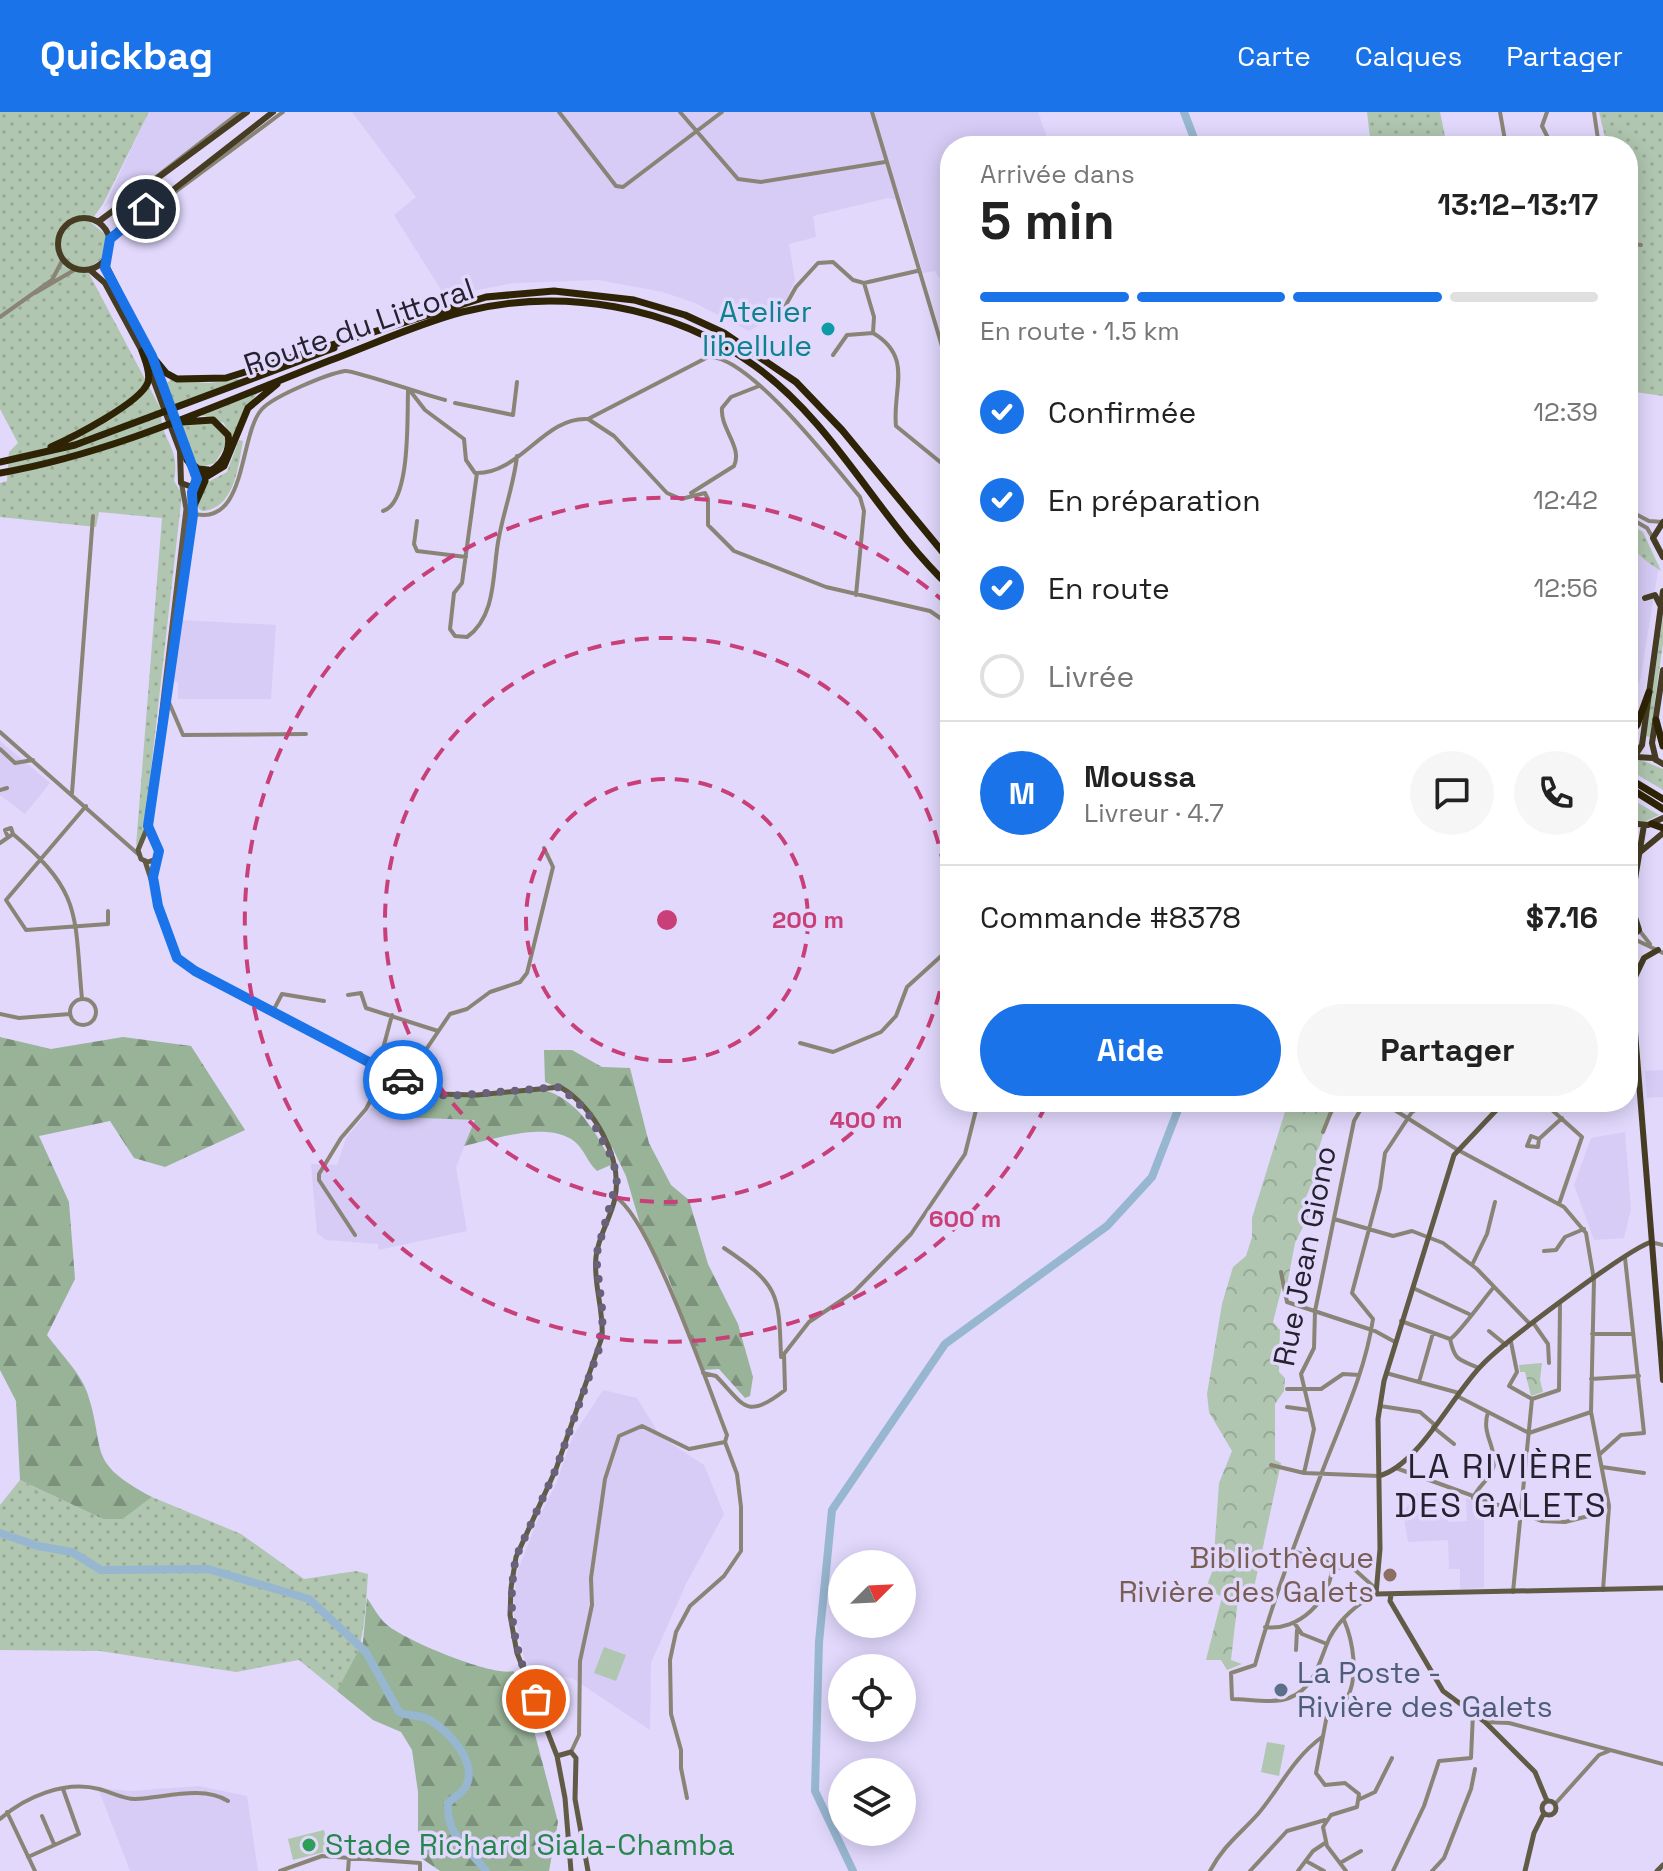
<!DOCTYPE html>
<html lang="fr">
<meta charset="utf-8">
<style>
:root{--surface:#fff;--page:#f6f6f6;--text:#222;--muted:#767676;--line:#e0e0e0;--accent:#1a73e8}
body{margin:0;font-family:"Space Grotesk",sans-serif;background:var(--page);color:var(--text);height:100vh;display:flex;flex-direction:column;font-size:30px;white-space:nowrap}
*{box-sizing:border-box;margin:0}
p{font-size:26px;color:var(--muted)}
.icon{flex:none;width:44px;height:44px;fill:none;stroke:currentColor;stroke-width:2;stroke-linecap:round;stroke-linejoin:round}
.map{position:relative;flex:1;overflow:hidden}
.details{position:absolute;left:940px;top:24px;width:698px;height:976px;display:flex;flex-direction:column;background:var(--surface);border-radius:32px;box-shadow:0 4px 20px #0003}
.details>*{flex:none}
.needle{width:52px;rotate:66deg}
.controls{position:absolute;left:828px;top:1438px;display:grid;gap:16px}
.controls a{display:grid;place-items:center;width:88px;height:88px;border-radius:50%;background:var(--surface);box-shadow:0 4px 20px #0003;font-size:40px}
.pin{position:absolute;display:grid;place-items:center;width:68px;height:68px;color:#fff;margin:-34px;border:4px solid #fff;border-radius:50%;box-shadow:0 2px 8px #0007}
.courier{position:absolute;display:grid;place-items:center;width:80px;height:80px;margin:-40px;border:6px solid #1a73e8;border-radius:50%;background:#fff;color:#222;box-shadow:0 2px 10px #0007}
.headline em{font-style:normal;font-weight:700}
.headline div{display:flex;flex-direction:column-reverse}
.headline{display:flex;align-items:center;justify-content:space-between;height:136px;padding:0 40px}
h1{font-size:52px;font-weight:700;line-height:60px}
.bar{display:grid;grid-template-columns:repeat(4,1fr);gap:12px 8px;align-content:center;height:96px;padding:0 40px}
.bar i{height:10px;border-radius:6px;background:var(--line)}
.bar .selected{background:var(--accent)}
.bar p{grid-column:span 4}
.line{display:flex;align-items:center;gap:20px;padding:0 40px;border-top:2px solid var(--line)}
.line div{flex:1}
.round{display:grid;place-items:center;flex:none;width:84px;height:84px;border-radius:42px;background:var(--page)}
ol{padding:0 40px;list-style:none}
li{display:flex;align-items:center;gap:24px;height:88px}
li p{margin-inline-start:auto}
li .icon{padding:8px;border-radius:50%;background:var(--accent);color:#fff;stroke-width:4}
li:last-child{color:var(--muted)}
li i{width:44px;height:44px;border:4px solid var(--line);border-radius:50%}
.primary-button{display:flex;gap:16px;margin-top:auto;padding:16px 40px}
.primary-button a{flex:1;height:92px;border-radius:48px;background:var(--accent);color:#fff;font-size:32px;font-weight:700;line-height:92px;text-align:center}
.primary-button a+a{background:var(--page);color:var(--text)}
header{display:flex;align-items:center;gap:48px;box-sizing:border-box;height:112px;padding:0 40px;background:var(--accent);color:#fff}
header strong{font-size:38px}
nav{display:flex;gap:44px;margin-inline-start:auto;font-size:28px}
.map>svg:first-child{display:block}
.built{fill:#d6ccf6}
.grass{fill:url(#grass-dots)}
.forest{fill:url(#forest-firs)}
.park{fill:url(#park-crowns)}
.garden{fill:#b0c6b0}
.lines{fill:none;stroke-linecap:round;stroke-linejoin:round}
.river{stroke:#97b6cf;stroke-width:8}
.street{stroke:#898476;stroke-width:4}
.secondary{stroke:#615a45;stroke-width:5}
.primary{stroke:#453c23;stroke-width:6}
.highway{stroke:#2e2304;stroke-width:7}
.done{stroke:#676277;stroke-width:8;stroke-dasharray:0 14.4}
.route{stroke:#1a73e8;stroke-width:10}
.ring{fill:none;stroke:#c93f77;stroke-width:4;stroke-dasharray:14 10}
.culture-dot{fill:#0f9aa8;stroke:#e1d8fc;stroke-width:3}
.education-dot{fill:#8d6e63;stroke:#e1d8fc;stroke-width:3}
.service-dot{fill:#5c6f8a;stroke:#e1d8fc;stroke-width:3}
.leisure-dot{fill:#2e9e5b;stroke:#e1d8fc;stroke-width:3}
.labels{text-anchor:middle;stroke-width:7;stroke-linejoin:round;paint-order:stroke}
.culture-label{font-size:30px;fill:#0d838f;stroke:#e1d8fc;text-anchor:end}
.street-label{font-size:30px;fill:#25222f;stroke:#e1d8fc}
.education-label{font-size:30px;fill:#785e54;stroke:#e1d8fc;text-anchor:end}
.service-label{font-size:30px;fill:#4e5e75;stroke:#e1d8fc;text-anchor:start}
.leisure-label{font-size:30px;fill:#27864d;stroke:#e1d8fc;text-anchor:start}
.quarter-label{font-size:34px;letter-spacing:2px;fill:#25222f;stroke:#e1d8fc}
.centre{fill:#c93f77;stroke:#e1d8fc;stroke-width:4}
.ring-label{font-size:24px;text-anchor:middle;font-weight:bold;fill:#c93f77;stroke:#e1d8fc;stroke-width:7;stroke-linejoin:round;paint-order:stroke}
</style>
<header>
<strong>Quickbag</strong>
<nav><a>Carte</a><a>Calques</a><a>Partager</a></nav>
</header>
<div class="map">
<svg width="1663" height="1759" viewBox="0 0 1663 1759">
<defs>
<pattern id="grass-dots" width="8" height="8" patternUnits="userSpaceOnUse" patternTransform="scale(2)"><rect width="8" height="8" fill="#b0c6b0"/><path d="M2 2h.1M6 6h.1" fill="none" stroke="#97aa98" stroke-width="1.8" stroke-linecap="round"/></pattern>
<pattern id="forest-firs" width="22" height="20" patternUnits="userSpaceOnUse" patternTransform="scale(2)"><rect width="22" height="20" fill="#98b397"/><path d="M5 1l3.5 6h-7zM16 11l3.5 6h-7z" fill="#7c917c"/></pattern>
<pattern id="park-crowns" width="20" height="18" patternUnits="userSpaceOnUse" patternTransform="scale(2)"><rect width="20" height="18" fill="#b0c6b0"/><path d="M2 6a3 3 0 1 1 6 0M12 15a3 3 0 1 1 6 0" fill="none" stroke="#97aa98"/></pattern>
</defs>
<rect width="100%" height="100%" fill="#e1d8fc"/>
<path class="built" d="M149 0H240L165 57 104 95Z
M352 0H1038L1050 34H950V186L935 159 923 161 902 89 888 86 813 104 816 125 789 132 795 168 780 201 749 219 695 191 663 180 598 168 514 171 445 184 394 103 416 85Z
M1628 411 1659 453 1640 569 1628 593Z
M180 508 276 513 271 587H178V570H173Z
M0 629 50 671 25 702 0 683Z
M1663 958V985L1647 986 1645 959Z
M371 996 393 1005 475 1008 456 1055 467 1119 378 1138V1132L326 1128 317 1121 311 1052 337 1053 346 1026Z
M1625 1020 1631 1097 1624 1126 1594 1128 1574 1073 1591 1026Z
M603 1278 637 1286 661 1325 704 1353 724 1402 686 1472 651 1551 650 1618 572 1566 534 1559 524 1546 513 1497 517 1461 538 1407 556 1372 573 1324Z
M1427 1378 1452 1387 1447 1398 1448 1410 1467 1409 1466 1386 1484 1393V1476L1460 1477V1457H1449L1448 1428 1408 1430 1403 1400 1417 1381Z
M199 1674 247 1684 258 1759H130L98 1676 131 1679Z"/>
<path class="grass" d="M0 0H149L103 92 90 110 105 122C111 139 103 150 86 156L164 303 161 305C164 333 180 334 174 369L182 382 144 720 136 734 162 406 99 400 96 415 0 405V371L7 369 9 340 18 331 0 297Z
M1367 0H1440L1447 34H1371Z
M1599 0H1663V284L1628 279V34H1607Z
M246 266 173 295 164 273 171 268 209 271Z
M259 279 243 300 233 332 224 311 201 303Z
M212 310 223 319 226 332 215 351 201 355 193 350 180 312Z
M239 328 243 329C238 354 235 397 202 399L196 394 208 370 227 360Z
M1628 411 1643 420 1661 459C1640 445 1628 438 1628 411Z
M1663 504V531L1650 625 1646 624Z
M1641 648 1663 657V678L1628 657V651Z
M1628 685 1659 703 1644 710 1628 707Z
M20 1368 103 1407H123L152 1385 241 1422 304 1467 356 1459 368 1462C365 1504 365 1546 337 1579L299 1548 236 1560 100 1539 0 1538V1393Z"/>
<path class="forest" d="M0 925 51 937 123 925 191 934 245 1018 165 1055 134 1046 110 1009 39 1024 69 1090 75 1167 47 1223C59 1240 80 1260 87 1280 107 1339 84 1349 152 1385L123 1407H103L20 1368 16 1289 0 1258Z
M544 938H572L602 955 630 956 649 1031 671 1073 689 1088 708 1152 738 1212 753 1265 750 1284 745 1286 719 1257 703 1258 668 1165 641 1115 626 1064 613 1037 580 993 561 977 545 970Z
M388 965 437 985 541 977C579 987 595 1020 613 1052L597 1059C587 1050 585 1038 574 1029 546 1009 495 1027 464 1034L475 1008 393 1005 374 996Z
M367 1486C373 1494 378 1505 386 1512 402 1527 492 1565 513 1559L521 1569 558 1710 549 1759H440L418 1744V1680L412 1638 401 1620 373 1608 337 1579 363 1530Z"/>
<path class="park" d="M1288 990H1340L1326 1013 1316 1046 1317 1062 1306 1085 1308 1105 1295 1131 1287 1173 1282 1175 1273 1210 1280 1218 1279 1260 1285 1266 1284 1279 1275 1292V1348L1281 1351 1252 1485 1238 1487 1231 1548 1242 1552 1227 1558 1221 1548H1206L1222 1485 1206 1476 1213 1457 1219 1371 1232 1339 1209 1300 1207 1282 1222 1192 1233 1155 1246 1144 1252 1125V1106Z
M1542 1251 1540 1268 1543 1280 1531 1284 1525 1260H1520L1519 1253Z"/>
<path class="garden" d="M604 1535 626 1543 616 1569 594 1561Z
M1267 1630 1285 1633 1279 1664 1261 1660Z
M324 1718 329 1739 293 1748 288 1727Z"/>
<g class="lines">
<path class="river" d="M1184 0 1197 34
M0 1421 38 1434 72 1440 101 1458 208 1457 309 1487 366 1540 399 1600C409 1605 421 1602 430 1608 449 1620 478 1650 466 1674 462 1682 454 1685 448 1691 446 1724 468 1735 486 1759
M853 1759 815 1679 819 1530 832 1398 945 1232 1107 1114 1152 1065 1181 990"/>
<path class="street" d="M559 0 616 74 623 75 722 0
M680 0 738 67 761 70 885 50
M872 0 950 261
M1500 0 1506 34
M1547 0 1542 14 1552 34
M1594 0 1599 34
M125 89 240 0
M140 106 283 0
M1628 131 1641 133
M864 171 874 205 873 221C914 245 892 278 896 314L950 358
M35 181 76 157
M783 198 796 175 818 151 833 150 853 168 864 171 917 159
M0 205 52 168 63 147
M833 243 847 223 873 221
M411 280 425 298 464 327 466 348 475 361C520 363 544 304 588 307L614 324 667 381 681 387 705 381 708 387V413L734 439 826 475 930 499 946 510 950 519
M455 291 513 303 517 270
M588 307 708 245C747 241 835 355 860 385L864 399 856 483
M477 361 462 471 454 481 450 517 455 524 467 525C498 503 492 457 499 425 504 398 514 372 517 344
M691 381 734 354C743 335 720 317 722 296L731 285 759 274
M1628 398 1649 409 1663 410
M383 399C411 391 407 304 408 279
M191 401C248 418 238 323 262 297 274 284 327 262 345 259 354 258 428 284 445 288
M1628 405 1647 416 1653 426
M417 409 414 432 417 439 466 445
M165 581 183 623 306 622
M950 611V638
M0 620 138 742
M0 637 15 651 33 648
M0 678 7 676
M72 681 93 404
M86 694 6 788 26 818 108 812V799
M13 722C83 781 74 802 82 887
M0 731 13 722 11 716 5 718 7 723
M1639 818 1650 832
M1634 827 1663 841
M348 883 361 881 366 896 438 919
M70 900a13 13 0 1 1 26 0a13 13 0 1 1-26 0Z
M273 899 282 882 324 889
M0 902 19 906 70 902
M800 931 833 940 881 920 896 904 907 875 950 836
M372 950 381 944 392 903
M415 971 419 948 450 902 467 897 490 880 520 870 527 861 553 755 544 736
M1382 990 1458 1038 1564 1095 1586 1121 1594 1168 1591 1300 1609 1394 1603 1478
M1543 990 1582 1025 1559 1092
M1323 1020 1335 990
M1539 1027 1531 1024 1527 1034 1538 1035 1539 1027 1562 1006
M615 1085C649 1102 710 1280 727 1323L725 1330 737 1362 741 1395V1439L724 1464 690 1494 676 1520 670 1548 671 1602 681 1638V1656L687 1686
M1334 1107 1393 1124 1412 1119 1443 1131 1477 1157 1530 1212
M355 1123 319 1068V1062L341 1026 366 997 386 959
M1651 1130 1663 1133
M724 1136C779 1173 779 1181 781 1245
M1544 1139 1556 1138 1565 1125 1584 1117
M1472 1153 1487 1122 1495 1090
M1281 1160 1287 1190 1375 1219 1395 1230
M1413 1176 1469 1202
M1401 1209 1450 1227
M1534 1212 1548 1232 1549 1251
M1489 1219 1506 1233
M1592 1222H1632
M1450 1227C1458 1223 1485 1185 1494 1175
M1450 1227C1455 1249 1458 1247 1479 1256
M1511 1230 1517 1260 1509 1274 1532 1287 1559 1278 1560 1193
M703 1261 716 1264C744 1293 746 1309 785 1278L784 1242 809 1210 854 1180 911 1122 965 1042 978 990
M1386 1261 1459 1281
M1591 1267 1639 1264
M1419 1270 1433 1221
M1287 1277H1321L1343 1262 1359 1263
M1457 1284 1529 1321 1591 1300
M1380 1294 1420 1300 1435 1313
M1287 1295 1309 1298
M1433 1315 1454 1332
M1600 1342 1621 1323 1644 1321 1625 1146
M1271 1353 1304 1361 1379 1364
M1602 1355 1644 1361
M1396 1356 1542 1409 1565 1410 1608 1399
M1304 1361 1314 1317 1301 1262 1314 1236 1315 1199 1354 1009 1362 995 1372 990
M1473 1386C1480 1370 1496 1365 1494 1346 1492 1329 1482 1319 1488 1300
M1292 1439 1326 1449 1332 1455
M1332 1455 1354 1457 1375 1476
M1513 1480 1532 1287
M1376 1482C1358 1491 1339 1508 1330 1525 1319 1548 1316 1576 1289 1586 1273 1592 1250 1587 1232 1587L1231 1561 1255 1553C1273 1487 1298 1424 1322 1360 1341 1310 1365 1261 1373 1207L1352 1181 1380 1076 1385 1041 1412 1000 1427 990
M1344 1508C1353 1529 1359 1564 1347 1586 1343 1595 1333 1594 1327 1603L1316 1661 1325 1673 1345 1671 1359 1682 1357 1695 1331 1703 1323 1715 1327 1734 1346 1759
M1295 1512 1302 1522 1327 1532
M1265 1515C1298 1520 1331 1488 1332 1455
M1296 1538 1297 1518
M1485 1610 1509 1611 1663 1652
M571 1640 579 1623 580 1549 592 1493 591 1466 605 1367 619 1324 642 1314 689 1337 725 1330
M1360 1687 1375 1680 1392 1646
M1555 1692 1599 1643 1609 1639
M7 1700 35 1759
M42 1704 54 1732
M0 1707C25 1685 65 1668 99 1677 111 1680 123 1687 135 1687 164 1686 202 1673 228 1689
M28 1745 79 1722 63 1677
M1306 1749 1324 1759
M1340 1751 1361 1739
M280 1759 322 1744 420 1751V1759
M348 1759 349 1746
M1210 1759C1223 1734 1240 1722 1258 1702 1280 1676 1293 1646 1322 1625
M1250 1759 1287 1719 1325 1708
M1298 1759 1313 1739 1325 1731
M1393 1759 1424 1694 1439 1649 1471 1646 1473 1601
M1432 1759 1444 1746 1471 1677 1475 1657"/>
<path class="secondary" d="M168 565 194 373
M148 714 159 739 156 747 148 750 141 747 138 738 148 714 186 397 182 374
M145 749 177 846 195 859 435 982 477 983 560 975C594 994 623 1047 615 1086 611 1106 598 1124 596 1145 593 1172 604 1197 602 1225L556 1357 516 1445 511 1476 510 1503 517 1541 557 1644 565 1686 571 1759
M1504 990 1454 1043 1384 1269 1378 1307 1380 1437 1376 1482 1663 1476
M1379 1364C1419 1353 1453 1282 1482 1253 1502 1231 1627 1138 1651 1130
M1391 1483 1390 1489 1443 1579 1485 1610 1535 1660 1547 1689
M557 1644 571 1640 576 1646 575 1687 588 1759
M1542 1696a7 7 0 1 1 14 0a7 7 0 1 1-14 0Z
M1525 1759 1534 1721 1544 1701
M1657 1759 1663 1753"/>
<path class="primary" d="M58 132a26 26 0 1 1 52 0a26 26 0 1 1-52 0Z
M98 110 247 0
M110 127 273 0
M104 149 152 244 187 348 196 364 192 375 181 371 180 339 150 259
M90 158 105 171 143 241
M1663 410 1653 426 1663 445
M1645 486 1655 483 1660 493
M1634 645 1642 633 1663 479
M1636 645 1653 646 1663 652
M1656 648 1652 631 1663 558
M1628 711 1648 713 1663 706
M1628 714V737
M1639 741 1663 721
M1628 829 1639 818 1633 799 1634 773 1644 713
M1628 833 1663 1268
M1633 869 1644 846 1658 838"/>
<path class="highway" d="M152 244 166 261 177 267 226 266 486 185 554 179 634 188 685 203 724 221 796 270 842 318 950 449
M182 310 213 308 228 323C232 343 215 364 194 362
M51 335C71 326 141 291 148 270 151 260 145 248 142 239
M187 348 198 357 208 358
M0 350 75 333 334 236
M0 361C115 341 223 290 331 248 374 232 417 212 462 200 561 175 672 193 755 254 837 314 878 407 950 475
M196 371 224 354 248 296 277 272
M193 396 205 369
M1656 608 1663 634
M1628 624 1637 613 1649 580
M1628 644 1634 645
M1628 666 1663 687
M1628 675 1663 697
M1652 712 1663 716"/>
</g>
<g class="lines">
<path class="done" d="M403 968 435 982 449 984 560 975 587 999 613 1048 617 1068 596 1144 603 1205 599 1237 556 1357 516 1445C506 1499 514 1539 536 1587"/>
<path class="route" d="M146 97 110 127 105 156 152 244 197 367 192 380 193 403 148 714 159 739 153 765 158 794 177 846 195 859 403 968"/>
</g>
<g class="ring">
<circle cx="667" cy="808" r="141"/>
<circle cx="667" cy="808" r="282"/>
<path d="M1046 993A422 422 0 1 1 949 494"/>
</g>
<circle class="culture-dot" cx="828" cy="217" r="8"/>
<circle class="education-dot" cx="1390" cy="1463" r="8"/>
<circle class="service-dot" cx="1281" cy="1578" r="8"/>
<circle class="leisure-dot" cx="309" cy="1733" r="8"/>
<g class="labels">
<g class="culture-label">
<text x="812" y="210">Atelier<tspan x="812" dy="34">libellule</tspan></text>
</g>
<g class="street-label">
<text transform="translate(359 215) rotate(-19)" y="10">Route du Littoral</text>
<text transform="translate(1305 1144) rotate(-79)" y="10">Rue Jean Giono</text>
</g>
<g class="education-label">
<text x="1374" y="1456">Bibliothèque<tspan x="1374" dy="34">Rivière des Galets</tspan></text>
</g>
<g class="service-label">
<text x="1297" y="1571">La Poste -<tspan x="1297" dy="34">Rivière des Galets</tspan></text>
</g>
<g class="leisure-label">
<text x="325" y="1743">Stade Richard Siala-Chamba</text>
</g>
<g class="quarter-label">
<text x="1501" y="1366">LA RIVIÈRE<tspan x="1501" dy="39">DES GALETS</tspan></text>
</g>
</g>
<circle cx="667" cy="808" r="12" class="centre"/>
<g class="ring-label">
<text x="808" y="816">200 m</text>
<text x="866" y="1016">400 m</text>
<text x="965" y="1115">600 m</text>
</g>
</svg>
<div class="controls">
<a><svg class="needle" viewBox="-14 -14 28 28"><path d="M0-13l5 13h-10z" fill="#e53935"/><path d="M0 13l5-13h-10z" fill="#767676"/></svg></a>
<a><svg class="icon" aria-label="locate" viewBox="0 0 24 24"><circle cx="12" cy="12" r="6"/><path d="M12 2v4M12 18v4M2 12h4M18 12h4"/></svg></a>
<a><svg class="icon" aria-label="layers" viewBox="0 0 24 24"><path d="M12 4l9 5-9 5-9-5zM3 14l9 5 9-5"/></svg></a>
</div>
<div class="pin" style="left:536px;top:1587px;background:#ea580c"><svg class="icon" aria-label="bag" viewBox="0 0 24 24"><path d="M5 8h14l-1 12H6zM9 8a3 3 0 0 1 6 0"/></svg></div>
<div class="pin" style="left:146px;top:97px;background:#1f2937"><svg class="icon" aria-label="home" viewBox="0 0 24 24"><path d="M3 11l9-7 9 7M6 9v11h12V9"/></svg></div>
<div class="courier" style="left:403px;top:968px"><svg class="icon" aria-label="car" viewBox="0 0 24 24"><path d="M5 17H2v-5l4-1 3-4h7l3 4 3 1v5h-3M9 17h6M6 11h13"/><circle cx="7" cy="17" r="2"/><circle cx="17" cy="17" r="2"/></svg></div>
<section class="details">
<div class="headline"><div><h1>5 min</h1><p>Arrivée dans</p></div><em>13:12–13:17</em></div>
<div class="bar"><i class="selected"></i><i class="selected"></i><i class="selected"></i><i></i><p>En route · 1.5 km</p></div>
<ol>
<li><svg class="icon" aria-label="check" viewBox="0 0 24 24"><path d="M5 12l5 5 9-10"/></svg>Confirmée<p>12:39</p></li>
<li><svg class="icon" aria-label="check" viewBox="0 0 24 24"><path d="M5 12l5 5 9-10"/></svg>En préparation<p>12:42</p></li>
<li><svg class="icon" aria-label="check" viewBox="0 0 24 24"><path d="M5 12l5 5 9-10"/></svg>En route<p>12:56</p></li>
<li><i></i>Livrée</li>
</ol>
<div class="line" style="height:144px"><b class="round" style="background:var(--accent);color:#fff">M</b><div><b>Moussa</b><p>Livreur · 4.7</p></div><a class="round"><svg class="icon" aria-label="chat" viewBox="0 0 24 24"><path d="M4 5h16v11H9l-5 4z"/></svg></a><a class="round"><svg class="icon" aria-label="phone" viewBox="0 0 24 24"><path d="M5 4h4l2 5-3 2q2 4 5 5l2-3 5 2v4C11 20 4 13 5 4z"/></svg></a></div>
<div class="line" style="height:104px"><div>Commande #8378</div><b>$7.16</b></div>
<div class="primary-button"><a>Aide</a><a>Partager</a></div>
</section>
</div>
